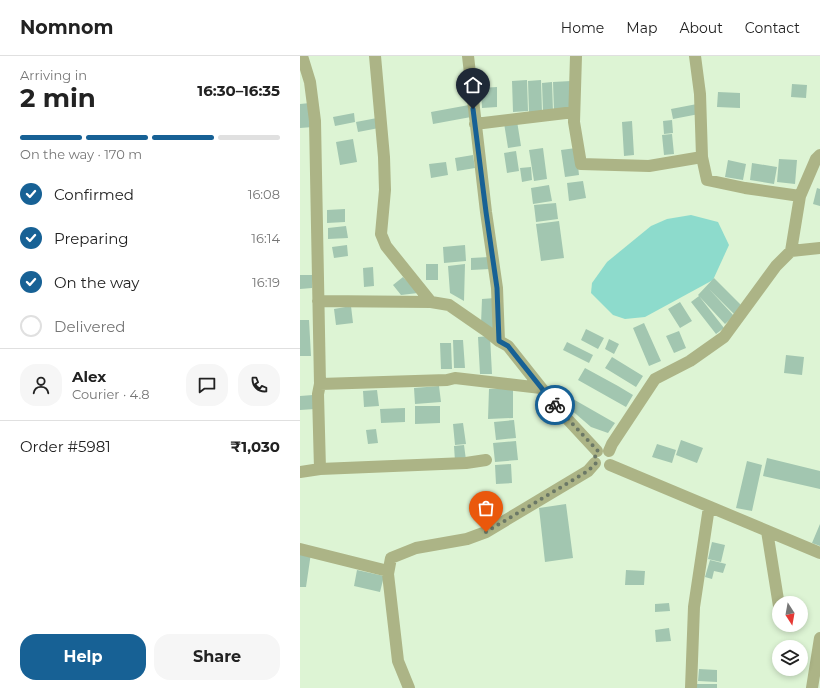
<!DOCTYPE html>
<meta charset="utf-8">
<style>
:root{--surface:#fff;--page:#f6f6f6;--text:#222;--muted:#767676;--line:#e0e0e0;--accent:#176195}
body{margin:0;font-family:Montserrat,sans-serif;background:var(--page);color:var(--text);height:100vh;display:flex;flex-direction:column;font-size:15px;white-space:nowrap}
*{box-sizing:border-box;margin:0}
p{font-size:13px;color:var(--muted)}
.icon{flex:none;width:22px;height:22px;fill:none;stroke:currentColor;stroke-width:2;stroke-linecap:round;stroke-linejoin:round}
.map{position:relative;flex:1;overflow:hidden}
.panel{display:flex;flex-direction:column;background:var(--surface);width:300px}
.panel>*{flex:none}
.needle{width:26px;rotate:169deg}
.tools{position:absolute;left:472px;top:540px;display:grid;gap:8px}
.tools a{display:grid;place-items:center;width:36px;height:36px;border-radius:50%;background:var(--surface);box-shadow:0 2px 6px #0003;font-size:20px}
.pin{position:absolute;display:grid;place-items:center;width:34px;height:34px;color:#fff;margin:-41px -17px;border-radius:50% 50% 50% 0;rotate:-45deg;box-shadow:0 0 4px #0007}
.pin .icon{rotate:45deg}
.courier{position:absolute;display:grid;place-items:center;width:40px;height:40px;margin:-20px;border:3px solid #176195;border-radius:50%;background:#fff;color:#222;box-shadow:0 1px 5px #0007}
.summary em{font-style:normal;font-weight:700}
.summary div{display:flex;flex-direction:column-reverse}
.summary{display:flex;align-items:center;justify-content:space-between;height:68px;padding:0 20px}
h1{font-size:26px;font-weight:700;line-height:30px}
.bar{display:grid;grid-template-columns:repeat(4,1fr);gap:6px 4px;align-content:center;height:48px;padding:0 20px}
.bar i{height:5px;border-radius:3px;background:var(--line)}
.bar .selected{background:var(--accent)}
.bar p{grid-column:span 4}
.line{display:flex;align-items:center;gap:10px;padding:0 20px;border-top:1px solid var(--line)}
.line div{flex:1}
.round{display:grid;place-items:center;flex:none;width:42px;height:42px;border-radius:16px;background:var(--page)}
ol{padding:0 20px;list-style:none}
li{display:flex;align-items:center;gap:12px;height:44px}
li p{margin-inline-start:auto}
li .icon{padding:4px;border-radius:50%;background:var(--accent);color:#fff;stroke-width:4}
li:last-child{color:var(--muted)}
li i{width:22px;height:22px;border:2px solid var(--line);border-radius:50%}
.primary-button{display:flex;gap:8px;margin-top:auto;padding:8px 20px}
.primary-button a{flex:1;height:46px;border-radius:16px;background:var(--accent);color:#fff;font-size:16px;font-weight:700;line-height:46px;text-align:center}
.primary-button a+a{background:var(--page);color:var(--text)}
header{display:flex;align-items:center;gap:24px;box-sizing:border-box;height:56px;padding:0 20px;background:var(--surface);border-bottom:1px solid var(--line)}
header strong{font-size:19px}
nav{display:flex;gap:22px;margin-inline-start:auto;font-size:14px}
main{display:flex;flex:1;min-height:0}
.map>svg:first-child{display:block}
.water{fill:#8ddbcc}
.building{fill:#a2c6b0}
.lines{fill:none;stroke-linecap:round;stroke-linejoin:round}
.minor{stroke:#acb486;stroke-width:12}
.done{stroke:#6b7866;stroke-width:4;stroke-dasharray:0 7.2}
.route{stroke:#176195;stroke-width:5}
</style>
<header>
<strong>Nomnom</strong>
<nav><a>Home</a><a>Map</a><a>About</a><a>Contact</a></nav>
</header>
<main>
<section class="panel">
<div class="summary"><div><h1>2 min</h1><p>Arriving in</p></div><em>16:30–16:35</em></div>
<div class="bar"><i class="selected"></i><i class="selected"></i><i class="selected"></i><i></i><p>On the way · 170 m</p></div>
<ol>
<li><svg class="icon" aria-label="check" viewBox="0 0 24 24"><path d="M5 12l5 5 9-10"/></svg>Confirmed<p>16:08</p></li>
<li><svg class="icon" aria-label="check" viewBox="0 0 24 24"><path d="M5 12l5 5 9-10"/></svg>Preparing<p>16:14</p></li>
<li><svg class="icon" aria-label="check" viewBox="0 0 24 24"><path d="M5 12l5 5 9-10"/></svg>On the way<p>16:19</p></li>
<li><i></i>Delivered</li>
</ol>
<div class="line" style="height:72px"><a class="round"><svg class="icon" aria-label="person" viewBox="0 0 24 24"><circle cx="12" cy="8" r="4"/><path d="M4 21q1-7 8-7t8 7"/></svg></a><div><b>Alex</b><p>Courier · 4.8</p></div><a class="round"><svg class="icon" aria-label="chat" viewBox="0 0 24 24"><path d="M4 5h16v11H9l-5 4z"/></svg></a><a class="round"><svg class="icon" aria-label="phone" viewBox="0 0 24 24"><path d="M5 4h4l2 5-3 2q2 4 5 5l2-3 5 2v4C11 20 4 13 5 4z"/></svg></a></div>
<div class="line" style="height:52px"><div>Order #5981</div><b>₹1,030</b></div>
<div class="primary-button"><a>Help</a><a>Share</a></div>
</section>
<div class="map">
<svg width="520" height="632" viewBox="0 0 520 632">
<rect width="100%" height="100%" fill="#ddf4d4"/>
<path class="water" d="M391 159 418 166 429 189 413 224 345 261 325 263 313 259 291 237 292 227 307 206 351 170 367 163Z"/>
<path class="building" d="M227 24 228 55 213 56 212 25Z
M241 24 242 56 229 57 228 25Z
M271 25 272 54 254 55 253 26Z
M252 26 253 56H243L242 27Z
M492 28 507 29 506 42 491 41Z
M197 31V51L182 52 181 32Z
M418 36 440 37V52L417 51Z
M10 47 13 71 0 72V48Z
M397 48 399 58 373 63 371 53Z
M169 49 171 61 133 68 131 56Z
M54 57 55 66 35 70 33 61Z
M77 62 79 72 58 76 56 66Z
M372 64 373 77 364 78 363 65Z
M217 65 221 90 208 92 204 67Z
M332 65 334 99 324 100 322 66Z
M372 78 374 98 364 99 362 79Z
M53 83 57 106 40 109 36 86Z
M243 92 247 123 234 125 229 94Z
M276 92 279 119 265 121 261 94Z
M216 95 219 115 207 117 204 97Z
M173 99 175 112 157 115 155 102Z
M479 103 497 104 495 128 477 126Z
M428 104 446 108 443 124 425 121Z
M146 106 148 119 131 122 129 108Z
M452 107 477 111 474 128 450 124Z
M231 111 232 124 222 126 220 112Z
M283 125 286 142 269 145 267 127Z
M249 129 252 145 233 148 231 132Z
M517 132 520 133V150L513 148Z
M256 147 258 163 236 166 234 149Z
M45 153V166L27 167V154Z
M259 165 264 202 241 205 236 168Z
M46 170 48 182 28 183V172Z
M47 189 48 200 34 202 32 191Z
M165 189 166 205 144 207 143 191Z
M189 201 190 213 171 214V202Z
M126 208H138V224H126Z
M165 208 164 245 150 237 148 210Z
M73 211 74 230 64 231 63 212Z
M0 219H12V232L0 233Z
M103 221 118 237 101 239 93 229Z
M414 222 443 251 435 259 409 233 434 260 425 268 398 239Z
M399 240 424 272 416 278 391 246Z
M195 242V278L181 268 182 243Z
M380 246 392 265 380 272 368 253Z
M51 250 53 267 36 269 34 253Z
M0 264H9L11 300H0Z
M344 267 361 305 349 310 333 272Z
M286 273 304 282 298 293 281 284Z
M379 275 386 292 374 297 366 280Z
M190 280 192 318H180L178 281Z
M309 283 319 288 314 298 305 293Z
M153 284H163L165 312H154Z
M267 286 293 299 289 307 263 294Z
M140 287H151L152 313H141Z
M486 299 504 301 502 319 484 317Z
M312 301 343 320 336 331 305 312Z
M285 312 318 330 314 337 318 330 333 339 326 351 278 324Z
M139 330 141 346 115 348 114 332Z
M213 332V362L188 363 189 333Z
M77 334 79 350 64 351 63 335Z
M13 339 15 353 0 354V340Z
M266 339 315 367 308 377 291 371 262 346Z
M115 350H140V367L115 368Z
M105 352V366L81 367 80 353Z
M214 364 216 382 196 384 194 366Z
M163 367 166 388 155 389 153 368Z
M76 373 78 387 68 388 66 374Z
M381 384 403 392 397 407 376 399Z
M216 385 218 404 195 406 193 387Z
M357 388 376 394 372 407 352 401Z
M164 389 166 404 155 405 154 390Z
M467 402 520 415V433L463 420Z
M447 405 462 409 452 455 436 452Z
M211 408 212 427 196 428 195 409Z
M266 448 273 502 245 506 239 452Z
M520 468V490L512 487Z
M412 486 425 489 421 506 408 503Z
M0 496 11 497 6 531H0Z
M410 504 426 508 423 517 414 515 412 523 405 521Z
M57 514 84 520 80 536 54 530Z
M326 514 345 515 344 529H325Z
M369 547 370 555 355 556V548Z
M369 572 371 585 356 586 355 574Z
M399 613 417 614V626L398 625Z
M396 628H417V632H396Z"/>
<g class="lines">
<path class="minor" d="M2 0 10 26 15 65 20 328 18 338 20 413
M75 0 84 101 85 134 81 178 86 190 131 246 149 249 188 276 199 285 208 290 258 353 297 395
M168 0 186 156 197 232 199 285
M276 0 274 66 281 108 349 110 402 101
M395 0 400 38 402 101 407 124 445 132 500 140
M175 68 274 56
M491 195 520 192
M18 245 131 246
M20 328 147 324 155 322 241 332
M309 395 312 388 355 323 390 305 424 281 476 210 491 195 500 140 516 103 520 99
M310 409 520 497
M0 416 20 413 166 407 186 404
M467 475 479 550
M0 493 88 515
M109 632 98 605 88 518 91 502 116 492 167 483 186 476 288 415 295 407
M391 632 394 551 409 451
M512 632 520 582"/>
</g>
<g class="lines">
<path class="done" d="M186 476 288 415 296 407 295 399 298 395 255 349"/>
<path class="route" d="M173 53 186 156 197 232 199 285 208 290 255 349"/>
</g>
</svg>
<div class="tools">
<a><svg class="needle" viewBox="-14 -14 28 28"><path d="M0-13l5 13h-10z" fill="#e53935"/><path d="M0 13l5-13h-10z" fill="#767676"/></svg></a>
<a><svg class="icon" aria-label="layers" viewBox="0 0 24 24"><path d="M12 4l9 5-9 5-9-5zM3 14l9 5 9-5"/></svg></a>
</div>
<div class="pin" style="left:186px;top:476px;background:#ea580c"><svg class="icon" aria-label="bag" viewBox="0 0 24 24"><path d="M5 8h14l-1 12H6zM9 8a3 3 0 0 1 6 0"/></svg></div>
<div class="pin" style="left:173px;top:53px;background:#1f2937"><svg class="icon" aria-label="home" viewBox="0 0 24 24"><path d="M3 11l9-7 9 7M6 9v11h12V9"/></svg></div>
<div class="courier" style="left:255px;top:349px"><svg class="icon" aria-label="bike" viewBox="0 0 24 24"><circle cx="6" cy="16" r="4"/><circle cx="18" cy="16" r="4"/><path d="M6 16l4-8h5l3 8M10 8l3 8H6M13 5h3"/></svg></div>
</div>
</main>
